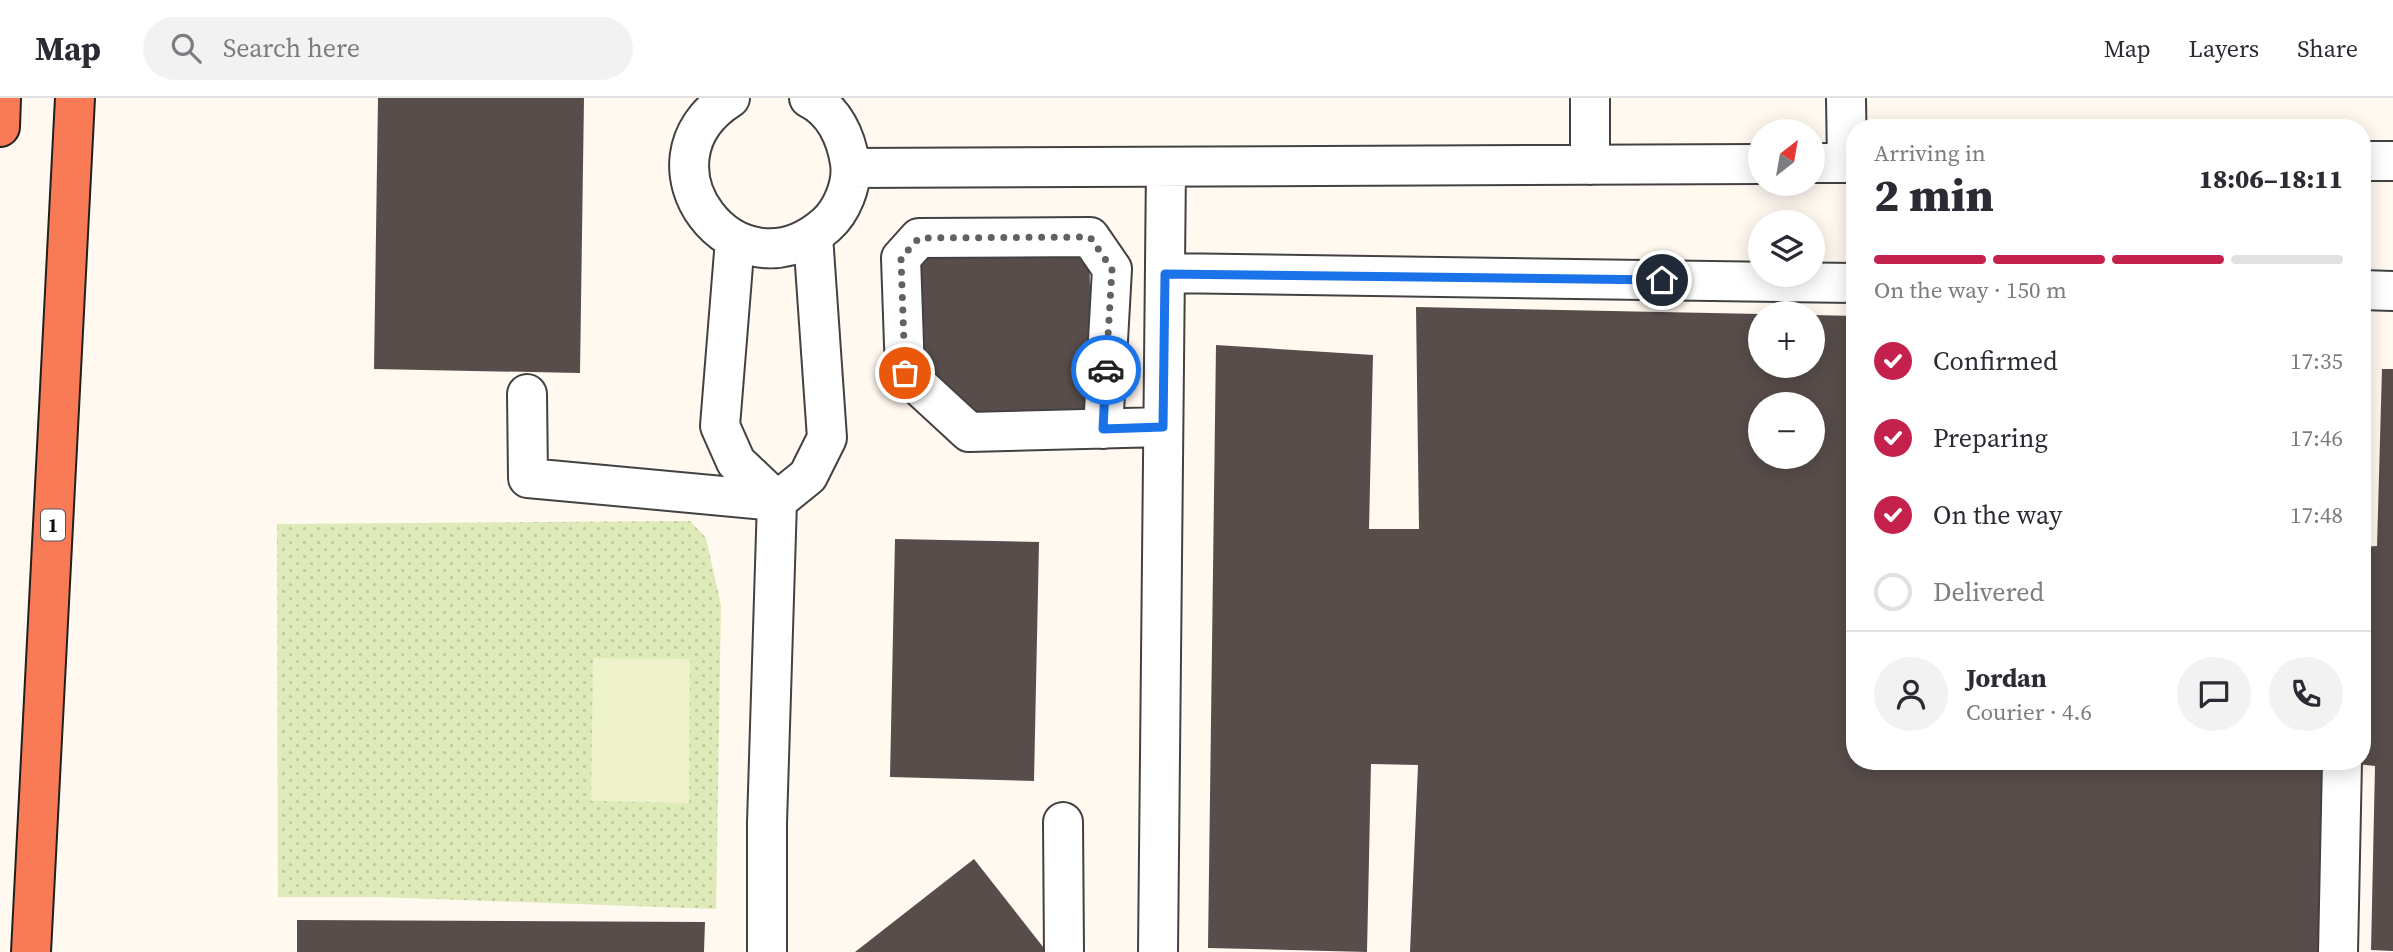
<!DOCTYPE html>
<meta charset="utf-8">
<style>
:root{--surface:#fff;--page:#f2f2f3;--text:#2b2b33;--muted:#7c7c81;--line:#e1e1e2;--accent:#c4214d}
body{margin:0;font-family:"Source Serif 4",serif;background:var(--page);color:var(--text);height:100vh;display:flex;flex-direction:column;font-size:26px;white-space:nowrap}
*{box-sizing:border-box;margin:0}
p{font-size:23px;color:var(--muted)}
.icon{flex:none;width:38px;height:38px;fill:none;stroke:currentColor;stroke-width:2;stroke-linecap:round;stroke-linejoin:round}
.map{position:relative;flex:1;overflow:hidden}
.side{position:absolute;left:1846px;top:21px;width:525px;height:651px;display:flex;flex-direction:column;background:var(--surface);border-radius:28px;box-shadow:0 4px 18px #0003}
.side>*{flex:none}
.needle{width:46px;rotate:31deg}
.tools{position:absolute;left:1748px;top:21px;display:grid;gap:14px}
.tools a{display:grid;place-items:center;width:77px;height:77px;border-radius:50%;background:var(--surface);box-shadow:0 4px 18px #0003;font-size:35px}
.pin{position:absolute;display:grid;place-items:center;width:60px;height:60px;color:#fff;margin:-30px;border:4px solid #fff;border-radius:50%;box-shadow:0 2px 7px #0007}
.courier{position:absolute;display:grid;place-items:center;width:70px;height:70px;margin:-35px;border:5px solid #1a73e8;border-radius:50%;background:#fff;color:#222;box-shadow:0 2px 9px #0007}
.overview em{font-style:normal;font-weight:800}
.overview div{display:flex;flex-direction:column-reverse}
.overview{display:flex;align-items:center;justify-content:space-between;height:119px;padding:0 28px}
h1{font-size:46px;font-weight:800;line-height:52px}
.bar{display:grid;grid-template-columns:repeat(4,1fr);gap:10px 7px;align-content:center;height:84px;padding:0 28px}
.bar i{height:9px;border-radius:5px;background:var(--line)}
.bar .active{background:var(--accent)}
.bar p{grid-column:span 4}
.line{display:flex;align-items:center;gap:18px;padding:0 28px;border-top:2px solid var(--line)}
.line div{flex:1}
.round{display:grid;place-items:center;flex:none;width:74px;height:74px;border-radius:37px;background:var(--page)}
ol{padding:0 28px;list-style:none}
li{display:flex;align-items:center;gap:21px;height:77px}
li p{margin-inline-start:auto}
li .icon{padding:7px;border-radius:50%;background:var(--accent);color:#fff;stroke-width:4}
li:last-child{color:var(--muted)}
li i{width:38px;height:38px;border:4px solid var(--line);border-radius:50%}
header{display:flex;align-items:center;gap:42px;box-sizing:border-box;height:98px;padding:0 35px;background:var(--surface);border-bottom:2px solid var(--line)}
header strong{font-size:33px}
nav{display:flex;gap:38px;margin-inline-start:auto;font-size:24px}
.search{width:490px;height:63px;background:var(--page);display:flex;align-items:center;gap:18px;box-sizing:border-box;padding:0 24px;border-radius:38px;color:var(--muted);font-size:26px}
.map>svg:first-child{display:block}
.grass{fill:url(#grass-dots)}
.pitch{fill:#edf2ca}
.building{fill:#584d4a;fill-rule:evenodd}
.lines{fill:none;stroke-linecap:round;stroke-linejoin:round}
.minor-casing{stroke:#424242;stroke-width:42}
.highway-casing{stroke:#202020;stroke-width:42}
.minor{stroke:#fff;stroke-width:38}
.highway{stroke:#f97b55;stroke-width:38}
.done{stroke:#63615e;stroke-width:7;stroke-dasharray:0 12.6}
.route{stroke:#1a73e8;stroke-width:9}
.labels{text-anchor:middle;stroke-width:7;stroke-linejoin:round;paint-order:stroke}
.shield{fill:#fff;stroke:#575757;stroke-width:2}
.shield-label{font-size:19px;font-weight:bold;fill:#0f0f0f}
</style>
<header>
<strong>Map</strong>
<div class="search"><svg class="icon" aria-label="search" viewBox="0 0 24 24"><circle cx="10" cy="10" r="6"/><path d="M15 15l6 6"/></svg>Search here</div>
<nav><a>Map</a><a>Layers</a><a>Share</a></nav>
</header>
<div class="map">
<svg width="2393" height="854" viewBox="0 0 2393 854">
<defs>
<pattern id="grass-dots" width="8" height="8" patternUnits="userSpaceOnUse" patternTransform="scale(1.75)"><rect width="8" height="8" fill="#deebb8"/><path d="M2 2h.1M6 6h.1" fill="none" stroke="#bdc89d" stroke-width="1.8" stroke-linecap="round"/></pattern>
</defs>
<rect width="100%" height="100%" fill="#fff9f0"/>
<path class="grass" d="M690 423 706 440 721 507 716 811 379 799H278L277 426Z"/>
<path class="pitch" d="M593 560 690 561 689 705 591 703Z"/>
<path class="building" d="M378 0H584L580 275 374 271Z
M1089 144 1093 324 973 326 918 259 916 147Z
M1416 209 1760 216V268H1813V217L1855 218V663H2325L2321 854H1410L1418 667 1371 666 1367 854 1208 850 1216 247 1373 257 1369 431H1419ZM1760 306H1813V359H1760Z
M2382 271H2393V853L2371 852 2375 668 2348 665V663H2362V449L2377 448Z
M895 441 1039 444 1034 683 890 679Z
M974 761 1047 854H855Z
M297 822 705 824 704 854H297Z"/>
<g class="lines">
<g class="minor-casing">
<path id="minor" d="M730 0C629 64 736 206 826 127 842 113 853 86 850 65 846 39 834 12 809 0
M1590 0V67
M1846 0 1847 65
M2362 63H2393
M1813 65H1855
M851 70 1760 66
M735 142 720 328 736 364 777 403 767 725V854
M1165 175 1855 185
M2362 192 2393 193
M527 296 528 380 777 403 808 378 827 340 813 138
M1103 331 1112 171 1090 139 919 140 901 160 905 275 969 334 1163 329
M1063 724 1064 854
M1158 854 1166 69
M2338 854 2342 663"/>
</g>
<g class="highway-casing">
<path id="highway" d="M0 29 1 0
M31 854 75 0"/>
</g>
<use href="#minor" class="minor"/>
<use href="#highway" class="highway"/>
</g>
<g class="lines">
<path class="done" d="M905 275 901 160 919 140 1090 139 1112 171 1106 272"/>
<path class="route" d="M1106 272 1103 331 1163 329 1165 176 1662 182"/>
</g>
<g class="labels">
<rect class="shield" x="41" y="411.5" width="24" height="31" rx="5"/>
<g class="shield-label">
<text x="53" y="434">1</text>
</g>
</g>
</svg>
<div class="tools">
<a><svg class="needle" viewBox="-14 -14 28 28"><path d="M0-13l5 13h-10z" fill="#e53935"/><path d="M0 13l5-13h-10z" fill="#7c7c81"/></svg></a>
<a><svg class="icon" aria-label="layers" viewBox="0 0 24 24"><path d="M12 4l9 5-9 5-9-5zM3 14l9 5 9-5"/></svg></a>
<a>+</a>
<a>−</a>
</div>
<div class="pin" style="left:905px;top:275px;background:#ea580c"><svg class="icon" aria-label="bag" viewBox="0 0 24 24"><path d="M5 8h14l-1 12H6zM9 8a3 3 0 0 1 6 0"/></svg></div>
<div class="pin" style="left:1662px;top:182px;background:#1f2937"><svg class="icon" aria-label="home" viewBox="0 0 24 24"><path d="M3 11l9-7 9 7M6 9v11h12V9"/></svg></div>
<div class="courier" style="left:1106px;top:272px"><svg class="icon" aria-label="car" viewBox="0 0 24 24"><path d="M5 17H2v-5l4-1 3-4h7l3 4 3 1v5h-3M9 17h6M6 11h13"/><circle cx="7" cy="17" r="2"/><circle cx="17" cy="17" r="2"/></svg></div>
<section class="side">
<div class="overview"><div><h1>2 min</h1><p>Arriving in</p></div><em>18:06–18:11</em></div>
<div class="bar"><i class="active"></i><i class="active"></i><i class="active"></i><i></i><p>On the way · 150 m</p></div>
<ol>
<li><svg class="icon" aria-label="check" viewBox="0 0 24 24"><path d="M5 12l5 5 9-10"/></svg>Confirmed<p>17:35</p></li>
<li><svg class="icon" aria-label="check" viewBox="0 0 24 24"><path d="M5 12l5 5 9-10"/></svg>Preparing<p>17:46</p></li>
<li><svg class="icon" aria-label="check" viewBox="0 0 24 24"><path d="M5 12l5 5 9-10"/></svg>On the way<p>17:48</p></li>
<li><i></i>Delivered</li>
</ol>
<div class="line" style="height:126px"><a class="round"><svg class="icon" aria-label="person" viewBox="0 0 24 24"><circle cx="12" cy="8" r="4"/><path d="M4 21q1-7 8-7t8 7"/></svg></a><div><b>Jordan</b><p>Courier · 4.6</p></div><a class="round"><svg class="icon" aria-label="chat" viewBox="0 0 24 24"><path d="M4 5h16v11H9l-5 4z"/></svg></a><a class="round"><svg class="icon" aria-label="phone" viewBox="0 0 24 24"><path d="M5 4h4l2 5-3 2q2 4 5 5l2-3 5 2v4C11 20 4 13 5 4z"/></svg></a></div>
</section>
</div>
